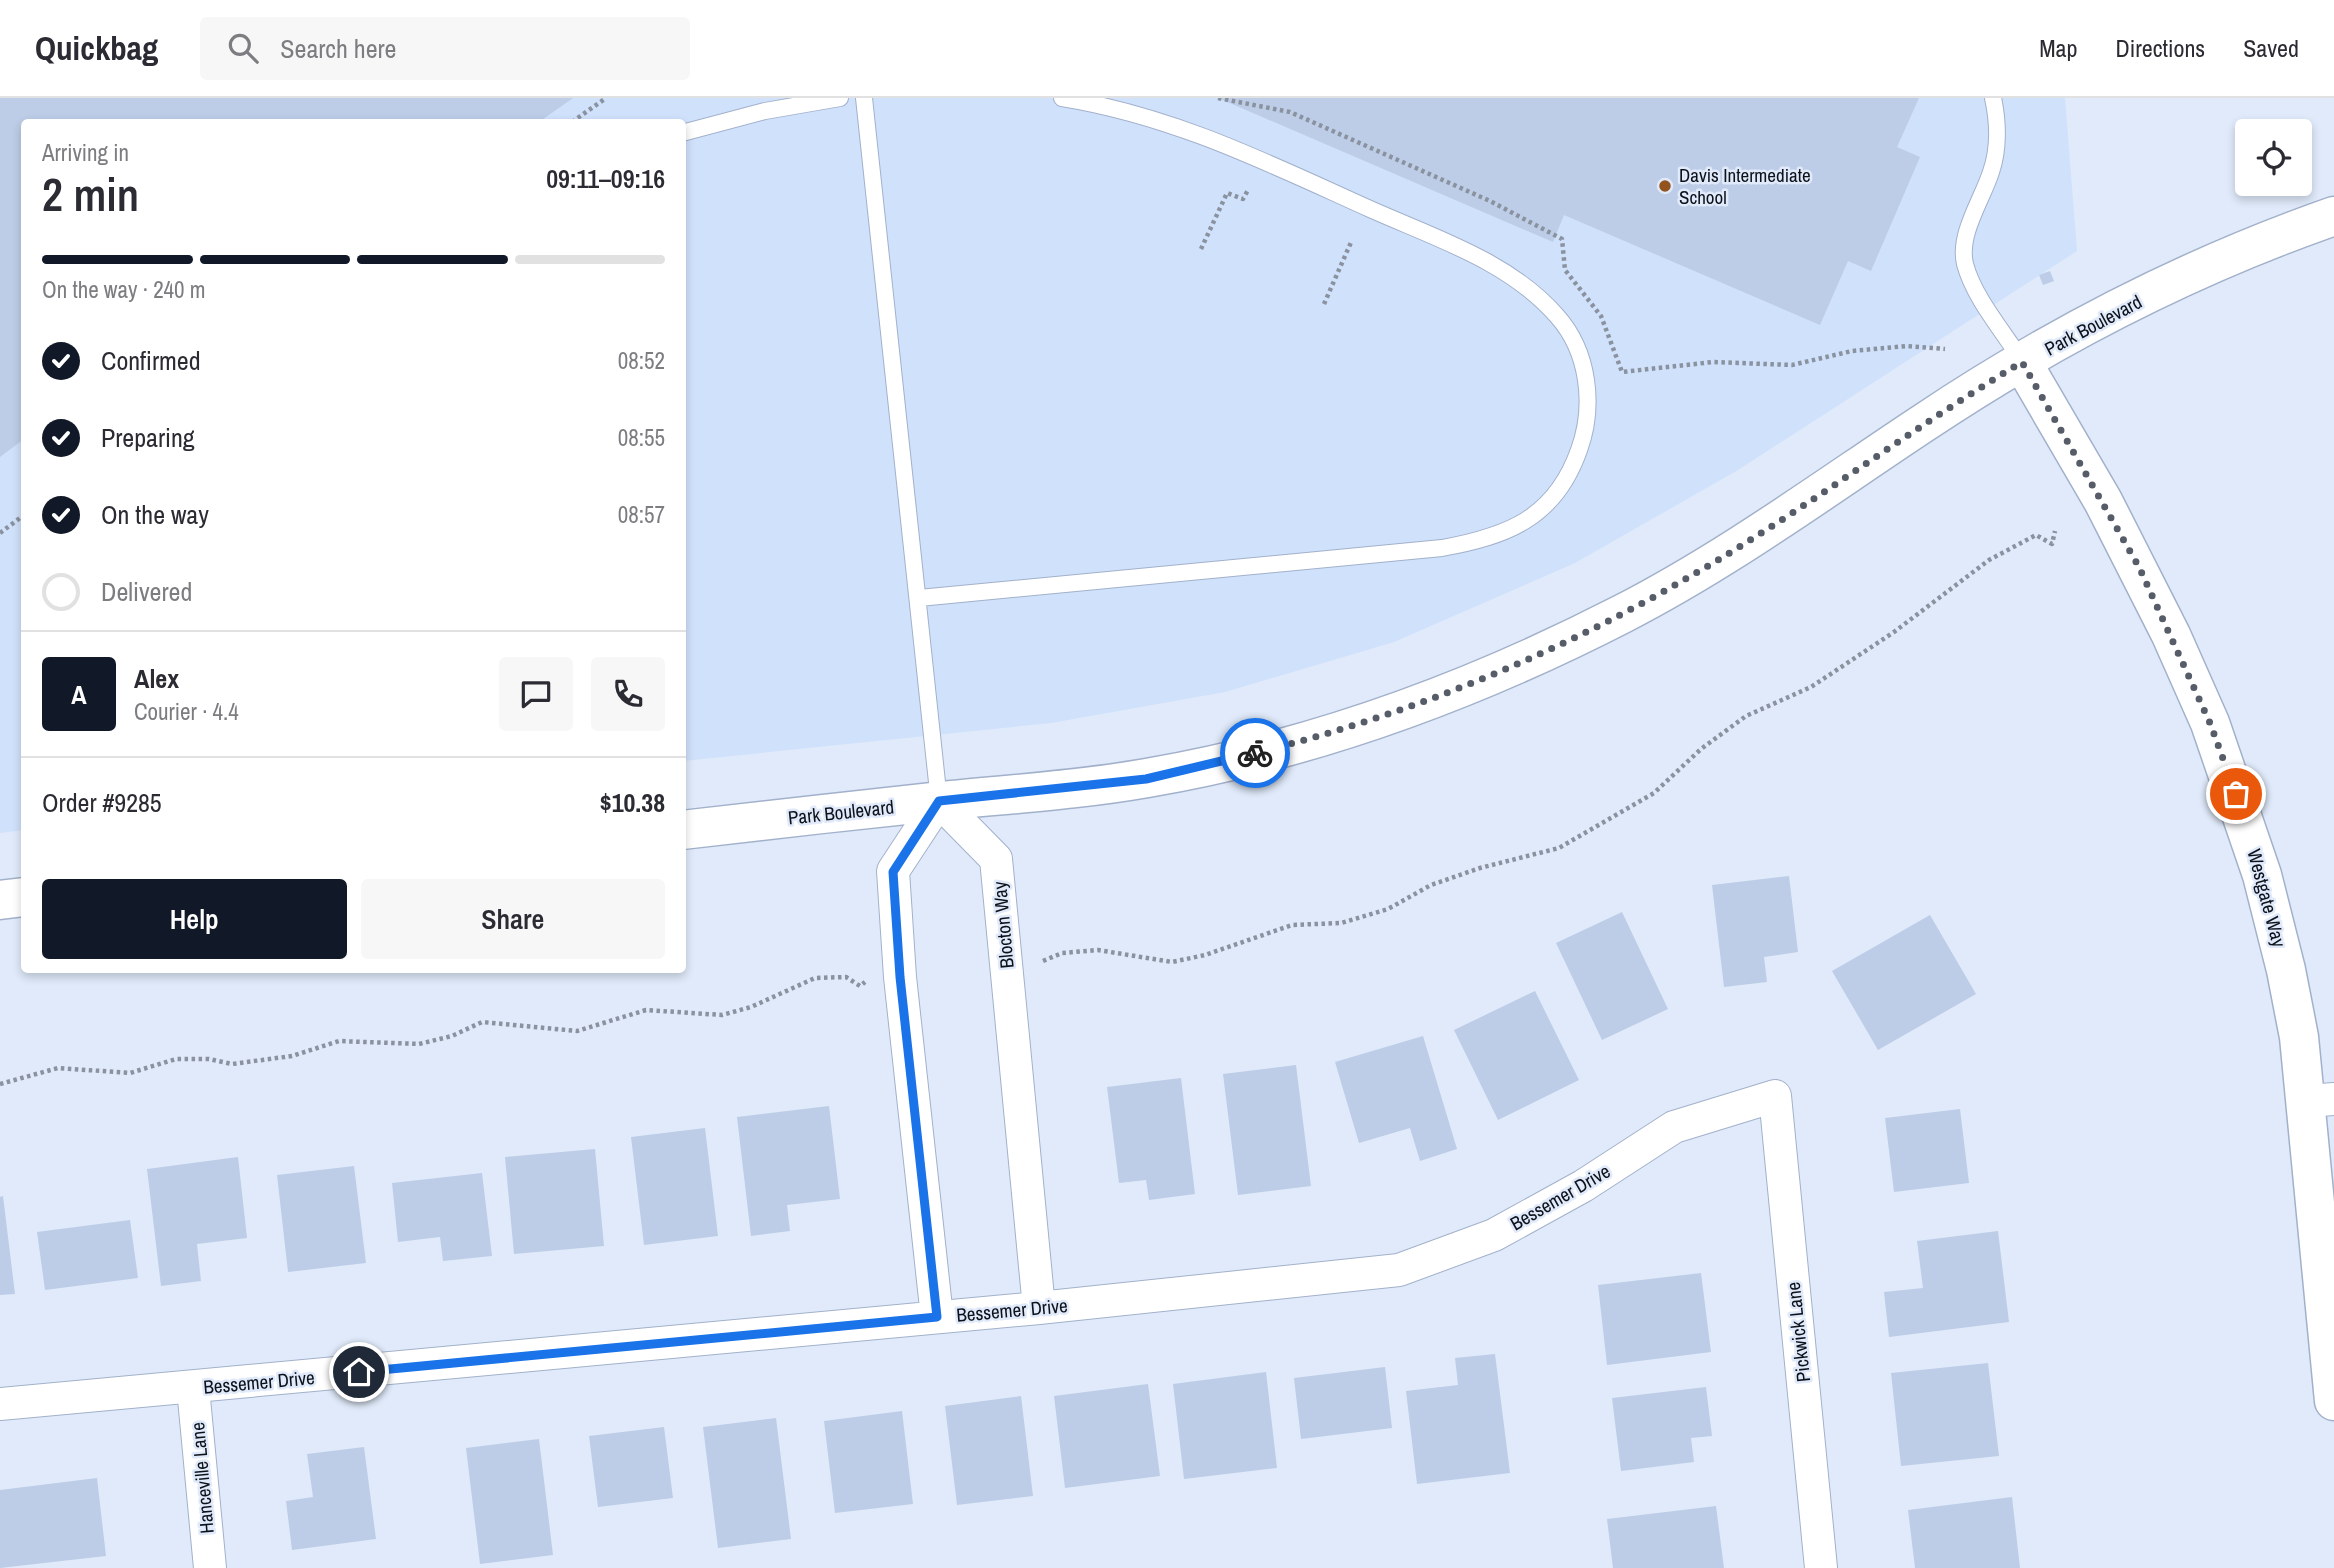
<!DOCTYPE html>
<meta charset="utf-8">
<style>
:root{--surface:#fff;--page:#f7f7f7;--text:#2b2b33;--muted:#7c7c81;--line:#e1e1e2;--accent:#111827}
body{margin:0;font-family:"Archivo Narrow",sans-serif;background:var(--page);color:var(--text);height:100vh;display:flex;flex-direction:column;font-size:26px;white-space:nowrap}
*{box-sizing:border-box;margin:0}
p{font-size:23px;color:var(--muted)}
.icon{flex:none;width:38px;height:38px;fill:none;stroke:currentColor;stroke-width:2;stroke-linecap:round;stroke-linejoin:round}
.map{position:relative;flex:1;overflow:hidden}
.details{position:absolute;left:21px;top:21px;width:665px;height:854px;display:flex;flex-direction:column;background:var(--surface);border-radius:7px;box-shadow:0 4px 10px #0003}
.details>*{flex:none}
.controls{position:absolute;left:2235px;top:21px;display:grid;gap:14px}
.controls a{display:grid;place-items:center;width:77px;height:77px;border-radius:7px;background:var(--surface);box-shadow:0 4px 10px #0003;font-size:35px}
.pin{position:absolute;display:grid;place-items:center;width:60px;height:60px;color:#fff;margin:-30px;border:4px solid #fff;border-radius:50%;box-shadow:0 2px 7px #0007}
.courier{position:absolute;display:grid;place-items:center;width:70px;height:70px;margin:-35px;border:5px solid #1a73e8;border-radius:50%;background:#fff;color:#222;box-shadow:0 2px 9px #0007}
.summary em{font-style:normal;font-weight:600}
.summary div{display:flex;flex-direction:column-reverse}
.summary{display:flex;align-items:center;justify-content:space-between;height:119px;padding:0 21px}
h1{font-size:46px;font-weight:600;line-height:52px}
.bar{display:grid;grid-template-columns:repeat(4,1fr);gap:10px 7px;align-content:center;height:84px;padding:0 21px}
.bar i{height:9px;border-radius:5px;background:var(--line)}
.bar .on{background:var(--accent)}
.bar p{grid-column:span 4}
.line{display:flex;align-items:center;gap:18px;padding:0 21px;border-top:2px solid var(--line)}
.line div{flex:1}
.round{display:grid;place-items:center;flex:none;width:74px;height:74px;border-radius:7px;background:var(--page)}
ol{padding:0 21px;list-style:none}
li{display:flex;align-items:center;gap:21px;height:77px}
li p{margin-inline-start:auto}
li .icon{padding:7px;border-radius:50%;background:var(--accent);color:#fff;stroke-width:4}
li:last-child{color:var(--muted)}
li i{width:38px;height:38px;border:4px solid var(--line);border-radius:50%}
.action{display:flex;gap:14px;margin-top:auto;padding:14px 21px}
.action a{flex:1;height:80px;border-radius:7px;background:var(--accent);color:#fff;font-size:28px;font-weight:600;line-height:80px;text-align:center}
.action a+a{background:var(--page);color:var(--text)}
header{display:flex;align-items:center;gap:42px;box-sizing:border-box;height:98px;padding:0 35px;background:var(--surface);border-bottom:2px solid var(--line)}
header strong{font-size:33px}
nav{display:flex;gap:38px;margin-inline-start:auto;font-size:24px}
.search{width:490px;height:63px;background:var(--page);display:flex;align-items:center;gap:18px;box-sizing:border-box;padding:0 24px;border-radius:7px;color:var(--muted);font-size:26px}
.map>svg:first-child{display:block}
.built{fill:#d0e1fb}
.building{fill:#bdcde7}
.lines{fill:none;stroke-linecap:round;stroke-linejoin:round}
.lane-casing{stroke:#a2b1cb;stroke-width:18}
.street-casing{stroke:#a2b1cb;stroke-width:34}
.secondary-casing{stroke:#a2b1cb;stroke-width:41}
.path{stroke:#8a929f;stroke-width:4.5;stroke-dasharray:3.5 3.5;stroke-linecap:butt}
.lane{stroke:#fff;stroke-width:16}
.street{stroke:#fff;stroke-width:32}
.secondary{stroke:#fff;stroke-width:38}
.done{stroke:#565d68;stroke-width:7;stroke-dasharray:0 12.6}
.route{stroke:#1a73e8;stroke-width:9}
.poi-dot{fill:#93531d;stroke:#e0eafa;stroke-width:2.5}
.labels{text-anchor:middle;stroke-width:5;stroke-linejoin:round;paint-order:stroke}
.poi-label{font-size:19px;fill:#0c111a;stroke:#e0eafa;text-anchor:start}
.street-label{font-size:19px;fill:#0c111a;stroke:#e0eafa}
</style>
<header>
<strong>Quickbag</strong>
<div class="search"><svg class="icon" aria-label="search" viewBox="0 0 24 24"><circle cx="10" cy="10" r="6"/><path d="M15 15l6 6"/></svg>Search here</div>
<nav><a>Map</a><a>Directions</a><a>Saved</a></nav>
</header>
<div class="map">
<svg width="2334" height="1470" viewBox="0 0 2334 1470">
<rect width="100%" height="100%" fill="#e0eafa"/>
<path class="built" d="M0 0H2065L2077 153 1738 372 1575 465 1394 544 1225 594 1051 625 683 663 682 24H24V732L0 735Z"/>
<path class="building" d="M0 0H573L539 24H24V341L0 359Z
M1218 0H1919L1897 49 1920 59 1871 173 1848 163 1820 227 1564 117 1553 144Z
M2050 173 2054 183 2043 187 2039 177Z
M1789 778 1798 854 1764 859 1767 884 1724 889 1712 787Z
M1622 814 1668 911 1602 942 1556 845Z
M1930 817 1976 896 1878 952 1832 873Z
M1535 893 1579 982 1498 1022 1454 932Z
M1423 938 1457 1051 1420 1063 1410 1030 1359 1045 1335 964Z
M1296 967 1311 1088 1238 1097 1223 976Z
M1181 980 1195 1096 1149 1102 1146 1082 1119 1085 1107 989Z
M829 1008 840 1101 787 1107 790 1133 751 1138 737 1019Z
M1960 1011 1969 1085 1894 1094 1885 1020Z
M705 1030 718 1138 644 1147 631 1039Z
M595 1051 604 1148 514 1156 505 1059Z
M238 1059 247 1140 197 1146 201 1183 161 1188 147 1071Z
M354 1068 366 1165 288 1174 277 1077Z
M482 1075 492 1158 443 1163 440 1139 398 1144 392 1085Z
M3 1098 15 1196 0 1197V1099Z
M130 1122 138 1180 45 1192 37 1134Z
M1998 1133 2009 1224 1889 1239 1884 1194 1923 1190 1917 1143Z
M1701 1175 1711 1254 1607 1267 1598 1187Z
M1495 1256 1510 1375 1417 1386 1406 1293 1458 1287 1455 1260Z
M1988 1265 1999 1358 1901 1368 1891 1275Z
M1385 1269 1392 1330 1301 1341 1294 1280Z
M1266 1274 1277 1370 1184 1381 1173 1286Z
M1148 1286 1160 1378 1065 1390 1054 1298Z
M1706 1289 1712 1338 1691 1340 1694 1364 1621 1373 1612 1300Z
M1021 1298 1033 1398 957 1407 945 1308Z
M902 1313 913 1406 835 1415 824 1323Z
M776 1320 791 1441 718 1450 703 1329Z
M664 1329 673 1400 598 1409 589 1338Z
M539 1341 553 1457 480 1466 466 1350Z
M364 1349 376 1441 292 1452 286 1403 313 1399 307 1356Z
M97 1380 106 1458 0 1470V1392Z
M2012 1399 2020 1470H1915L1908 1412Z
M1716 1408 1724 1470H1613L1607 1421Z"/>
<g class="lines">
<g class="lane-casing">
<path id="lane" d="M864 0 939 703
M1993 0C1998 23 1999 51 1991 74 1982 102 1958 136 1965 166 1974 200 2003 233 2022 263
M682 35 765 13 840 0
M919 500 1442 450C1508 438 1555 420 1579 352 1595 308 1589 254 1557 218 1509 163 1435 140 1370 111 1268 65 1174 18 1062 0"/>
</g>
<g class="street-casing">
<path id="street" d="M2308 1003 2334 1001
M937 1219 900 879 893 773 939 703 996 761 1039 1210
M193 1290 210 1470
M0 1306 1039 1210 1399 1172 1494 1137 1583 1088 1674 1029 1775 998 1821 1470"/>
</g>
<g class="secondary-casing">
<path id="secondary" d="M2022 264 2103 403 2171 537 2210 625 2262 777 2286 872 2299 939 2334 1303
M682 732C769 722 855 712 942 703 1010 696 1079 692 1147 680 1311 652 1474 592 1622 516 1729 461 1825 390 1925 324 2051 240 2191 168 2334 118
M0 802 24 799"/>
</g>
<path class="path" d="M1218 0 1290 14 1490 103 1562 141 1565 172 1601 218 1622 274 1713 264 1792 267 1852 253 1907 248 1945 251
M572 24 606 0
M1201 151 1227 95 1243 101 1248 92
M1324 206 1352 142
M0 435 24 417
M1043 863 1062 855 1098 852 1172 864 1205 857 1292 827 1341 825 1388 811 1431 787 1480 770 1559 750 1654 695 1701 651 1746 618 1811 589 1894 534 1989 462 2036 437 2052 446 2055 433
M0 986 58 970 130 975 176 961H209L232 966 292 958 339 943 419 946 452 938 482 924 577 933 646 912 722 917 751 909 815 880 846 879 860 888 865 884"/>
<use href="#lane" class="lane"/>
<use href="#street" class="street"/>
<use href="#secondary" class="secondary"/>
</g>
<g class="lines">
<path class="done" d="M1255 655C1406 618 1555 557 1689 479 1804 413 1909 332 2022 264L2139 469 2210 625 2236 696"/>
<path class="route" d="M359 1274 937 1219 900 879 893 774 939 703 1146 681 1255 655"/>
</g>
<circle class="poi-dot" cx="1665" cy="88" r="7"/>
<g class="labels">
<g class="poi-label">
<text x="1679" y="84">Davis Intermediate<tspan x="1679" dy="22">School</tspan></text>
</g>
<g class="street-label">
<text transform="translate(2093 227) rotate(-28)" y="7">Park Boulevard</text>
<text transform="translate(841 714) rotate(-6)" y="7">Park Boulevard</text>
<text transform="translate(2267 800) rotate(75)" y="7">Westgate Way</text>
<text transform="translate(1003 827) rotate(-95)" y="7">Blocton Way</text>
<text transform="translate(1560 1099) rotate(-30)" y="7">Bessemer Drive</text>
<text transform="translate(1012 1212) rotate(-5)" y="7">Bessemer Drive</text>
<text transform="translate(1798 1234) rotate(-96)" y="7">Pickwick Lane</text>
<text transform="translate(259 1284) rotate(-5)" y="7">Bessemer Drive</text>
<text transform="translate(202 1380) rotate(-95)" y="7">Hanceville Lane</text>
</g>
</g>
</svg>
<div class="controls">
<a><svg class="icon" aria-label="locate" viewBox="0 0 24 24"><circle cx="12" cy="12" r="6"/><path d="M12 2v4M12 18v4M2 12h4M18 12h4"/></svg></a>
</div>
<div class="pin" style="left:2236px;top:696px;background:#ea580c"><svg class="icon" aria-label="bag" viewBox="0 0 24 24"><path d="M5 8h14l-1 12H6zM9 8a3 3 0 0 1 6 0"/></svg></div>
<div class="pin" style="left:359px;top:1274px;background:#1f2937"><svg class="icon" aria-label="home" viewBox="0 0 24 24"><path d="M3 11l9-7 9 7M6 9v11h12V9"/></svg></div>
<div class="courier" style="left:1255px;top:655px"><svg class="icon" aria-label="bike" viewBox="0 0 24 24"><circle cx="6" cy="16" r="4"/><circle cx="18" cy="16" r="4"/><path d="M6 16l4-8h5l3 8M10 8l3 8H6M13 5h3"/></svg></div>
<section class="details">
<div class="summary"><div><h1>2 min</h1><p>Arriving in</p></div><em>09:11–09:16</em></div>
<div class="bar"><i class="on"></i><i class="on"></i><i class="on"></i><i></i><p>On the way · 240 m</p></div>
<ol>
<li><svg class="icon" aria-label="check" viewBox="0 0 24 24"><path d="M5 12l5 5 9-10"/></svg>Confirmed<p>08:52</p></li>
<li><svg class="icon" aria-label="check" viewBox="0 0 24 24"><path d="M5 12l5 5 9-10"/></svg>Preparing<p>08:55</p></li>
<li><svg class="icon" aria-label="check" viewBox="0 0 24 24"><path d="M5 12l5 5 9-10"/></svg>On the way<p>08:57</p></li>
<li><i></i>Delivered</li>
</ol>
<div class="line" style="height:126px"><b class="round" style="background:var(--accent);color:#fff">A</b><div><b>Alex</b><p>Courier · 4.4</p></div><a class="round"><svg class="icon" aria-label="chat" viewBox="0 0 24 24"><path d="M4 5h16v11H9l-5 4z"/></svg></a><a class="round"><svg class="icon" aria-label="phone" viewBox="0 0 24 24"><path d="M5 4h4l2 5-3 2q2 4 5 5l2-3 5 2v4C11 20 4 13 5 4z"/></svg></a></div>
<div class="line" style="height:91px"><div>Order #9285</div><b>$10.38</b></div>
<div class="action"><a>Help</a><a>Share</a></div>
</section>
</div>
